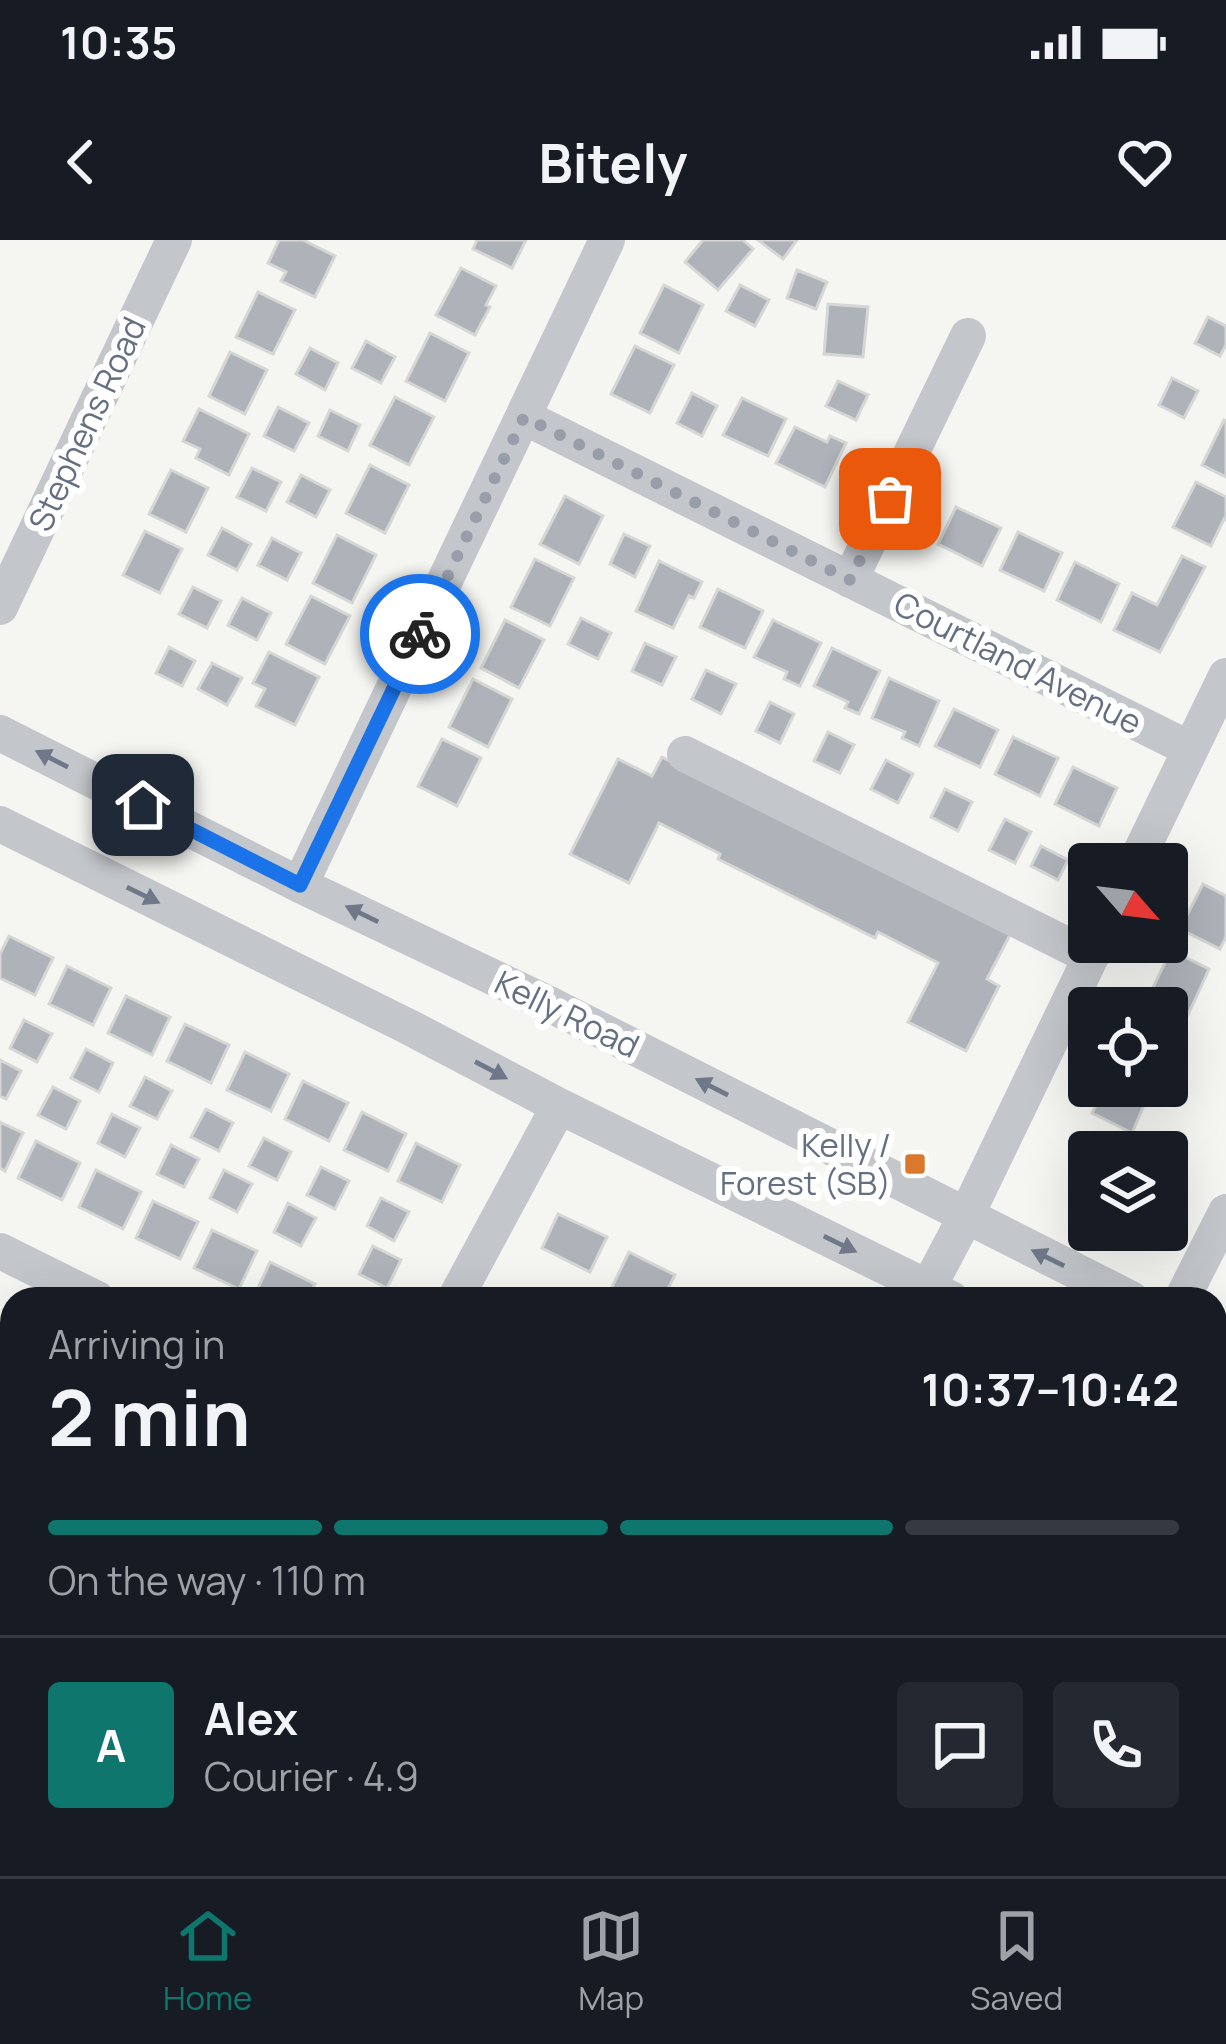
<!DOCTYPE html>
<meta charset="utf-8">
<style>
:root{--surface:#171b24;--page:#242831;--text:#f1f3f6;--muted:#9ea1a6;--line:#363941;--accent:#0f766e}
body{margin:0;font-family:Manrope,sans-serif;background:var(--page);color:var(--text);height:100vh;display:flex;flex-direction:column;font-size:45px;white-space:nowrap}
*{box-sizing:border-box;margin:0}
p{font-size:39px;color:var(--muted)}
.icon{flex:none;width:66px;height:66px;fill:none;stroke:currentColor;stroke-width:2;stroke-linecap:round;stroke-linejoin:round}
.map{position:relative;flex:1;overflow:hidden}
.panel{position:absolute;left:0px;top:1047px;width:1227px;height:591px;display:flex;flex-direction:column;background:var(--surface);border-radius:36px 36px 0 0;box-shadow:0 12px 48px #0002}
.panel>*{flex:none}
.needle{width:78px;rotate:118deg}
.controls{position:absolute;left:1068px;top:603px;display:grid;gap:24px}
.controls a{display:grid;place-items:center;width:120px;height:120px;border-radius:12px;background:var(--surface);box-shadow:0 12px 48px #0002;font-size:60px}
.pin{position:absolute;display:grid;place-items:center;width:102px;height:102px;color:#fff;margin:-51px;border-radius:24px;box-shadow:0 6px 18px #0006}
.courier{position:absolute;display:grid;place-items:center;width:120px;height:120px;margin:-60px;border:9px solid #1a73e8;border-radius:50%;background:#fff;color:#222;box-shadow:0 3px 15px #0007}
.summary em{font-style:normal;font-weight:700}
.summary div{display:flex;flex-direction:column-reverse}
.summary{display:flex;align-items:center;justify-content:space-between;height:204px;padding:0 48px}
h1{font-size:78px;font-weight:700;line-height:90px}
.bar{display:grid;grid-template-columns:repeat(4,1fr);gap:18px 12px;align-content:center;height:144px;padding:0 48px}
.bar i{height:15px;border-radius:9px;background:var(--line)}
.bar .current{background:var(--accent)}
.bar p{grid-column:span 4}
.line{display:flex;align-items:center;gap:30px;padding:0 48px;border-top:3px solid var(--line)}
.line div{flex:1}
.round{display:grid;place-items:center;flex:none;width:126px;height:126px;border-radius:12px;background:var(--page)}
.status{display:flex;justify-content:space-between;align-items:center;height:84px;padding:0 60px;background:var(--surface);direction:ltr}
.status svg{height:33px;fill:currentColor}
header{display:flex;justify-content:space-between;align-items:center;height:156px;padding:0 48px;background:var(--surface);font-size:54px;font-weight:700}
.tabs{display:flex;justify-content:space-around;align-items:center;height:168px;border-top:3px solid var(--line);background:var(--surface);font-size:33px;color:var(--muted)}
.tabs a{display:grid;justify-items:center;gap:6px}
.tabs .current{color:var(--accent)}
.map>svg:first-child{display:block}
.building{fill:#aeb3ba;stroke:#d6d7d4;stroke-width:3}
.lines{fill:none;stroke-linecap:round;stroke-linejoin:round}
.minor{stroke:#c3c6ca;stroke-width:36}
.oneway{fill:#6e7889}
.done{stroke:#979ea9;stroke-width:12;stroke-dasharray:0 21.6}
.route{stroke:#1a73e8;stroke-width:15}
.poi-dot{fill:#dc782c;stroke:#fff;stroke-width:4.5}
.labels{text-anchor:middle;stroke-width:12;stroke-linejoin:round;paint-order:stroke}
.street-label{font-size:33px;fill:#656f82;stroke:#fff}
.poi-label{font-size:33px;fill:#656f82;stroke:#fff;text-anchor:end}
</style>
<div class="status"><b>10:35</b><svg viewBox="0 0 49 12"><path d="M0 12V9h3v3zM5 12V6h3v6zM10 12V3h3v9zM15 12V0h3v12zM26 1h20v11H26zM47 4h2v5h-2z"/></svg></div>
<header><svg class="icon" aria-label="back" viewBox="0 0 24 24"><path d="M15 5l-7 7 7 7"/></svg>Bitely<svg class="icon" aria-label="heart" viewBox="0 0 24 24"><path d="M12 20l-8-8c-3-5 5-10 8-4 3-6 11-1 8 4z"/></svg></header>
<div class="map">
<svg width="1226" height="1636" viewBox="0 0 1226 1636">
<rect width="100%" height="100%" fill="#f5f5f2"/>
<path class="building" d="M279 0H303L335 16 315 57 281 41 286 32 268 23Z
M477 0H526L512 28 473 9Z
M703 0H743L753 9 718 50 685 22Z
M758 0H797L783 19Z
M461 28 496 46 486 65 490 67 475 95 436 75Z
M797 30 827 42 816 69 787 58Z
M664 45 703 65 679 113 640 93Z
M740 45 769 60 755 86 726 71Z
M258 52 295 70 273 114 236 97Z
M828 64 868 67 863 117 824 114Z
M1208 77 1226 86V105L1220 116 1195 103Z
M430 93 469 113 445 161 406 141Z
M366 101 395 117 381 143 352 128Z
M635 106 674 125 650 173 611 154Z
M310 108 338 123 325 150 296 134Z
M230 112 267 130 245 174 209 156Z
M1172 138 1198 151 1184 178 1159 165Z
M838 141 868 155 856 180 826 166Z
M692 153 717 166 702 196 677 183Z
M395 157 434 177 409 225 370 205Z
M742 158 786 179 768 216 723 195Z
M278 167 309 183 294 211 264 196Z
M199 169 249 194 229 235 196 218 200 209 183 201Z
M330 170 360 185 348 211 318 196Z
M1224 180 1226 181V237L1202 225Z
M795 187 827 202 830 196 846 203 825 247 776 223Z
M370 225 409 245 385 293 346 273Z
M252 228 281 242 266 271 237 257Z
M171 230 208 248 186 292 149 274Z
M301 235 330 250 316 277 287 262Z
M1196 242 1226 257V280L1224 279 1211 306 1173 287Z
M565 256 603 276 579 324 540 304Z
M956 267 1001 288 982 326 938 304Z
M222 288 251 304 237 330 208 315Z
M145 291 182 309 160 353 123 335Z
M1018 292 1062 313 1044 351 1000 330Z
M624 294 650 306 635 337 610 324Z
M337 295 376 315 352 363 313 343Z
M272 298 301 313 287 340 258 325Z
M1182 316 1205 327 1160 412 1114 390 1132 353 1157 365Z
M535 319 574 338 550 386 511 367Z
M659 321 702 342 694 358 689 356 673 388 636 371Z
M1075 322 1119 344 1101 382 1057 360Z
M193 347 221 361 207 388 179 374Z
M718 349 763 371 745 408 700 387Z
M311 356 350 376 325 424 286 404Z
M242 358 271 373 257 400 228 385Z
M581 378 611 393 598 419 568 404Z
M505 380 544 400 519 448 481 428Z
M773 380 821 403 800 446 784 439 787 432 754 417Z
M645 403 676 417 662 445 632 431Z
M169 407 195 421 182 446 156 433Z
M832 408 880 431 859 474 845 468 848 462 814 446Z
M269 412 319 437 295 485 256 466 265 449 253 443Z
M212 423 242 438 227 465 198 449Z
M706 430 736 444 721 474 692 459Z
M889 438 939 461 919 506 902 498 905 492 872 478Z
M473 439 512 459 488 507 449 487Z
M770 462 794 474 780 503 756 491Z
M954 469 998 490 980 527 935 506Z
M828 492 854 505 840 533 814 521Z
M1013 497 1058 518 1040 556 995 534Z
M442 499 481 518 457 566 418 546Z
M662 517 1011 693 987 739 999 746 966 811 908 782 938 723 878 692 875 698 718 619 720 614 659 583 629 643 570 614 618 519 652 536Z
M886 520 913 534 898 563 871 549Z
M1073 527 1117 548 1099 586 1055 564Z
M945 549 972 562 958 591 931 577Z
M1005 579 1031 592 1015 623 989 610Z
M1041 606 1068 620 1058 640 1031 626Z
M1203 644 1226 656V697L1220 709 1180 689Z
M9 696 53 718 35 755 0 738V714Z
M1171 710 1209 729 1188 775 1149 756Z
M67 726 111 748 93 785 49 764Z
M126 756 170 777 152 815 108 793Z
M24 780 52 794 37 822 10 808Z
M185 784 229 805 211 843 167 821Z
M86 809 113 823 99 852 71 838Z
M245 812 289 834 271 871 227 850Z
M0 820 21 831 6 859 0 856Z
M145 837 172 851 157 879 130 866Z
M303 841 348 863 329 901 285 879Z
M1106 846H1152L1132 893 1092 873Z
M53 847 80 861 66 889 38 875Z
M206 869 233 883 219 911 191 897Z
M362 872 406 894 388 931 344 910Z
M112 874 140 888 125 917 98 903Z
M0 882 23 893 5 931 0 928Z
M264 898 291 912 277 940 249 926Z
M36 901 80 923 62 960 18 938Z
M416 903 460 925 442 962 398 941Z
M171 905 199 919 184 947 157 934Z
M321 927 349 941 335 969 307 955Z
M96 930 141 952 123 989 79 967Z
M224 930 252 944 237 972 210 958Z
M381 958 409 972 394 1001 367 986Z
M153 961 198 982 180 1019 136 998Z
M288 963 316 978 301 1006 274 992Z
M558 974 607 997 590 1032 542 1008Z
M212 990 257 1011 239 1049 194 1028Z
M373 1006 401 1020 387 1048 359 1034Z
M629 1012 675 1035 663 1059H626L627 1057 611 1049Z
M270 1022 315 1044 307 1059H253Z
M0 1088 12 1094 11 1139 0 1134Z
M3 1164 12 1169V1205L0 1198V1171Z
M0 1281 12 1287V1335L0 1329Z
M1215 1492 1226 1498V1533L1222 1542 1215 1539Z
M625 1626H682L677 1636H622Z
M972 1626H1022L1017 1636H992Z
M1039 1626H1067L1087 1636H1034Z"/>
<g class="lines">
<path class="minor" d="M524 177 1190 509
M850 340 968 96
M0 367 174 0
M0 493 300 645 549 764 1131 1059
M685 514 1091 717
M0 584 409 787 559 866 951 1059
M1135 624 1226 436
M300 645 607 0
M0 1011 97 1059
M928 1048 966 976 1098 702
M455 1059 559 866
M1182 1059 1226 972
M1215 1102 1226 1107
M1215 1192 1226 1198
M0 1406 12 1412
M1215 1621 1226 1627
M437 1626 457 1636
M43 1636 49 1626"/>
</g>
<defs><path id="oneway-solid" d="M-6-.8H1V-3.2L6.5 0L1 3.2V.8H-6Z" transform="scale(3)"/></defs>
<g class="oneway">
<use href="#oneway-solid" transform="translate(52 519) rotate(-153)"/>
<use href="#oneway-solid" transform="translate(143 655) rotate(26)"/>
<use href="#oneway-solid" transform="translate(362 674) rotate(-154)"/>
<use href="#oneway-solid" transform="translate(491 830) rotate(28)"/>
<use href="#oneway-solid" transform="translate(712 847) rotate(-153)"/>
<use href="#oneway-solid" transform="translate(840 1004) rotate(26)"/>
<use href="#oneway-solid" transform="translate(1048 1018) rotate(-154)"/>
</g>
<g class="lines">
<path class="done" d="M420 394 524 177 850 340 890 259"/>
<path class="route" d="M143 565 300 645 420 394"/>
</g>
<rect class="poi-dot" x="903" y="912" width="24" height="24" rx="6"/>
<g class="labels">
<g class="street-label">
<text transform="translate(87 184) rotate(-65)" y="12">Stephens Road</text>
<text transform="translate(1018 423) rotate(27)" y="12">Courtland Avenue</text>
<text transform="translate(567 774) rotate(26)" y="12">Kelly Road</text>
</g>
<g class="poi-label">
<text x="891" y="917">Kelly /<tspan x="891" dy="38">Forest (SB)</tspan></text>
</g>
</g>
</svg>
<div class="controls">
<a><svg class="needle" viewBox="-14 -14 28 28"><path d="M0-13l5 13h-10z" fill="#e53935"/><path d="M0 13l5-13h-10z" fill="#9ea1a6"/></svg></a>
<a><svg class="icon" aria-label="locate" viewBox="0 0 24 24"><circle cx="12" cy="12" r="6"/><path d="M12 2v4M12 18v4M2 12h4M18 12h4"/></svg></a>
<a><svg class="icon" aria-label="layers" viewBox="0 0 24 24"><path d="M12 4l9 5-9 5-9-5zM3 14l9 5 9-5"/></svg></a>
</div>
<div class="pin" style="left:890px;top:259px;background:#ea580c"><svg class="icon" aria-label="bag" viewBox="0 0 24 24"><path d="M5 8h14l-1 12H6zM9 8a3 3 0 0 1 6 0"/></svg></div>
<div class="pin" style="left:143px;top:565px;background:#1f2937"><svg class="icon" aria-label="home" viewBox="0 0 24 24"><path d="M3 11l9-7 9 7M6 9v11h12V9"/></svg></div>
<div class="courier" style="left:420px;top:394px"><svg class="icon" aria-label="bike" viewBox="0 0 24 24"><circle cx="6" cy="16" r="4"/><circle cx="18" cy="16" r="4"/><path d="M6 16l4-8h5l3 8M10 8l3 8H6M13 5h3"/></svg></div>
<section class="panel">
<div class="summary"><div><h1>2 min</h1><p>Arriving in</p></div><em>10:37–10:42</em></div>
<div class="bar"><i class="current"></i><i class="current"></i><i class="current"></i><i></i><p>On the way · 110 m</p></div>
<div class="line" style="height:216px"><b class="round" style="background:var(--accent);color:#fff">A</b><div><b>Alex</b><p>Courier · 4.9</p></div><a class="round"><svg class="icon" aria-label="chat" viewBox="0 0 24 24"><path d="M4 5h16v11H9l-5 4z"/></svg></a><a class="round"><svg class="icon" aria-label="phone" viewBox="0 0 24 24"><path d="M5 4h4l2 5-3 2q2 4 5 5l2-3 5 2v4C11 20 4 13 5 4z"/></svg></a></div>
</section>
</div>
<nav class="tabs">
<a class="current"><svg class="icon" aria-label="home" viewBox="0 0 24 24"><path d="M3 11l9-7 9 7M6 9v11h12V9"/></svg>Home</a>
<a><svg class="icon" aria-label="map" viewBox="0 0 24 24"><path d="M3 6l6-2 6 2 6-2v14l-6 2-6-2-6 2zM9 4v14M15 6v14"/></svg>Map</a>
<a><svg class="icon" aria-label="saved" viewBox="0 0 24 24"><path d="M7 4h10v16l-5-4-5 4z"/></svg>Saved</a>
</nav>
